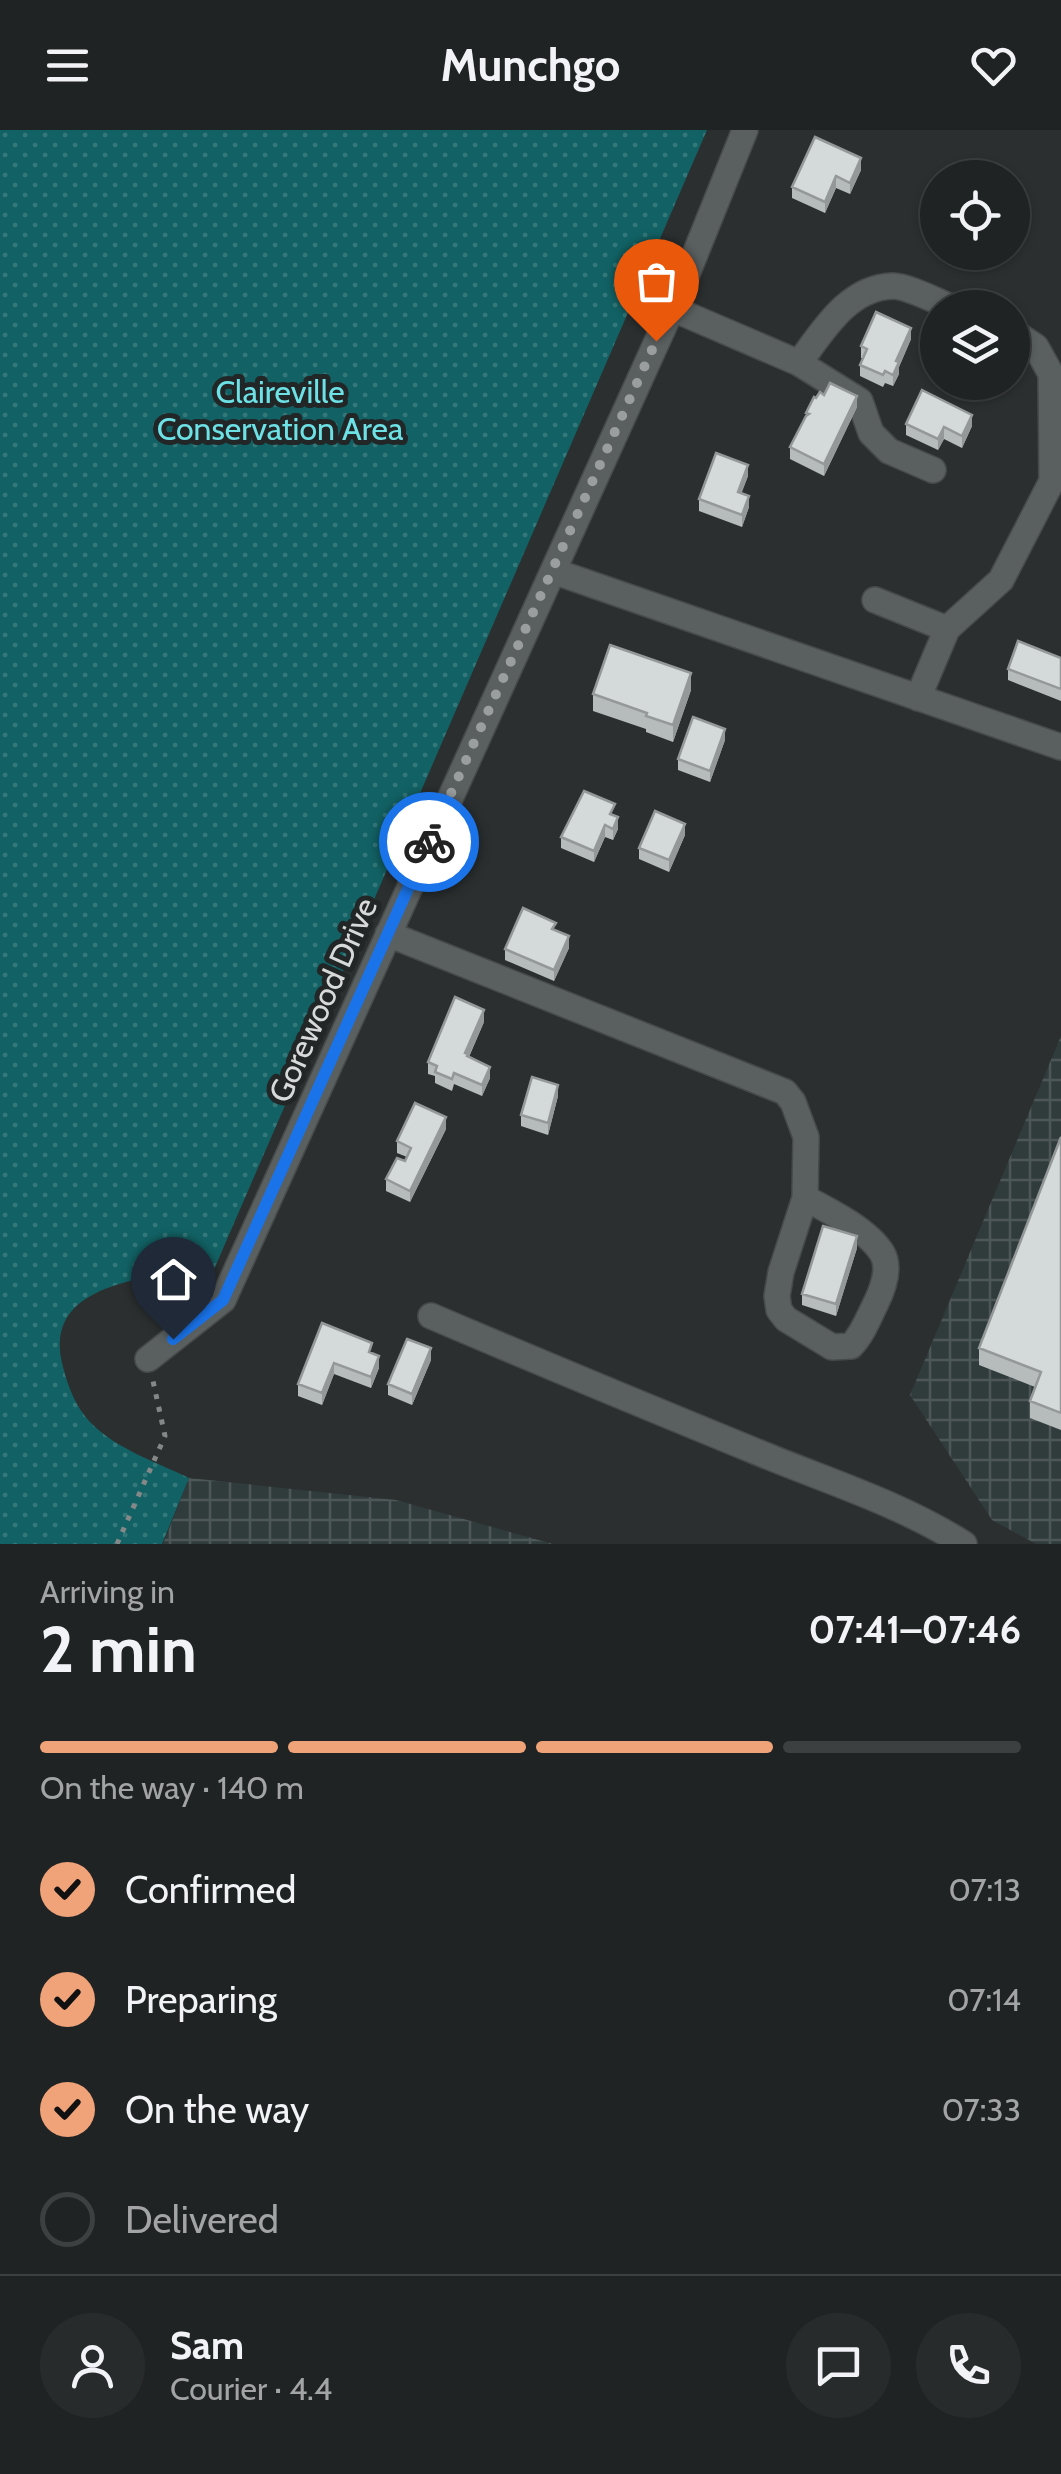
<!DOCTYPE html>
<meta charset="utf-8">
<style>
:root{--surface:#202324;--page:#282b2c;--text:#f1f3f6;--muted:#a2a4a6;--line:#3d4041;--accent:#f0a278}
body{margin:0;font-family:Cabin,sans-serif;background:var(--page);color:var(--text);height:100vh;display:flex;flex-direction:column;font-size:38px;white-space:nowrap}
*{box-sizing:border-box;margin:0}
p{font-size:32px;color:var(--muted)}
.icon{flex:none;width:55px;height:55px;fill:none;stroke:currentColor;stroke-width:2;stroke-linecap:round;stroke-linejoin:round}
.map{position:relative;height:1414px;overflow:hidden}
.side{display:flex;flex-direction:column;background:var(--surface);flex:1}
.side>*{flex:none}
.fabs{position:absolute;left:920px;top:30px;display:grid;gap:20px}
.fabs a{display:grid;place-items:center;width:110px;height:110px;border-radius:50%;background:var(--surface);box-shadow:0 2px 8px #0004,0 0 0 2px var(--line);font-size:50px}
.pin{position:absolute;display:grid;place-items:center;width:85px;height:85px;color:#fff;margin:-102px -42px;border-radius:50% 50% 50% 0;rotate:-45deg;box-shadow:0 0 10px #0007}
.pin .icon{rotate:45deg}
.courier{position:absolute;display:grid;place-items:center;width:100px;height:100px;margin:-50px;border:8px solid #1a73e8;border-radius:50%;background:#fff;color:#222;box-shadow:0 2px 12px #0007}
.head em{font-style:normal;font-weight:700}
.head div{display:flex;flex-direction:column-reverse}
.head{display:flex;align-items:center;justify-content:space-between;height:170px;padding:0 40px}
h1{font-size:65px;font-weight:700;line-height:75px}
.bar{display:grid;grid-template-columns:repeat(4,1fr);gap:15px 10px;align-content:center;height:120px;padding:0 40px}
.bar i{height:12px;border-radius:8px;background:var(--line)}
.bar .on{background:var(--accent)}
.bar p{grid-column:span 4}
.line{display:flex;align-items:center;gap:25px;padding:0 40px;border-top:2px solid var(--line)}
.line div{flex:1}
.round{display:grid;place-items:center;flex:none;width:105px;height:105px;border-radius:52px;background:var(--page)}
ol{padding:0 40px;list-style:none}
li{display:flex;align-items:center;gap:30px;height:110px}
li p{margin-inline-start:auto}
li .icon{padding:10px;border-radius:50%;background:var(--accent);color:#111;stroke-width:4}
li:last-child{color:var(--muted)}
li i{width:55px;height:55px;border:5px solid var(--line);border-radius:50%}
header{display:flex;justify-content:space-between;align-items:center;height:130px;padding:0 40px;background:var(--surface);font-size:45px;font-weight:700}
.map>svg:first-child{display:block}
.industrial{fill:url(#industrial-grid)}
.park{fill:url(#park-dots)}
.lines{fill:none;stroke-linecap:round;stroke-linejoin:round}
.minor-casing{stroke:#474a4a;stroke-width:28}
.path{stroke:#858888;stroke-width:5;stroke-dasharray:5 8;stroke-linecap:butt}
.minor{stroke:#5a5f5f;stroke-width:25}
.wall{fill:#b6bbbb}
.shaded-wall{fill:#949898}
.building{fill:#d4d9d9;stroke:#949898;stroke-width:2.5}
.done{stroke:#9b9e9e;stroke-width:10;stroke-dasharray:0 18}
.route{stroke:#1a73e8;stroke-width:12}
.labels{text-anchor:middle;stroke-width:10;stroke-linejoin:round;paint-order:stroke}
.park-label{font-size:32px;fill:#6ce1e6;stroke:#222626}
.street-label{font-size:32px;fill:#d8dada;stroke:#222626}
</style>
<header><svg class="icon" aria-label="menu" viewBox="0 0 24 24"><path d="M4 6h16M4 12h16M4 18h16"/></svg>Munchgo<svg class="icon" aria-label="heart" viewBox="0 0 24 24"><path d="M12 20l-8-8c-3-5 5-10 8-4 3-6 11-1 8 4z"/></svg></header>
<div class="map">
<svg width="1061" height="1414" viewBox="0 0 1061 1414">
<defs>
<pattern id="industrial-grid" width="8" height="8" patternUnits="userSpaceOnUse" patternTransform="scale(2.5)"><rect width="8" height="8" fill="#303b3c"/><path d="M0 4h8M4 0v8" fill="none" stroke="#4d5758"/></pattern>
<pattern id="park-dots" width="8" height="8" patternUnits="userSpaceOnUse" patternTransform="scale(2.5)"><rect width="8" height="8" fill="#126265"/><path d="M2 2h.1M6 6h.1" fill="none" stroke="#34787a" stroke-width="1.8" stroke-linecap="round"/></pattern>
</defs>
<rect width="100%" height="100%" fill="#2b2f30"/>
<path class="industrial" d="M1061 906V1414H1036L992 1390 910 1265Z
M189 1348 396 1370 553 1414H163Z"/>
<path class="park" d="M0 0H707L209 1151C194 1149 178 1143 163 1143 152 1143 138 1149 126 1152 82 1164 49 1186 63 1237 68 1257 76 1277 90 1292 116 1319 156 1332 189 1348L162 1414H0Z"/>
<g class="lines">
<g class="minor-casing">
<path id="minor" d="M671 178 799 233C823 201 848 157 893 156 908 156 938 172 953 178
M1012 201 1036 217 1051 244 1052 351
M799 233 860 271 871 303 889 321 933 340
M553 441 1061 617
M875 470 947 499
M918 568 947 499 1001 450 1052 351 1061 344
M388 804 785 962 793 972 806 1007 805 1068 781 1142 777 1166 779 1180 786 1189 832 1217 851 1216C862 1205 868 1189 875 1175 882 1161 891 1138 882 1123 868 1100 828 1080 805 1068
M431 1186C541 1233 652 1279 762 1324 830 1352 901 1374 964 1414
M148 1229 223 1170 683 154 745 0"/>
</g>
<path class="path" d="M117 1414 165 1306 153 1251"/>
<use href="#minor" class="minor"/>
</g>
<path class="wall" d="M861 40 850 64 836 58 825 83 792 68V57Z
M911 209 899 237V244L893 256 885 253 883 257 860 246V235L863 228H861V216Z
M857 277 824 346 790 329V317L806 286V283Z
M906 294 972 296 962 318 944 309 938 320 906 305Z
M748 346 741 363 749 377 742 397 699 381V369Z
M1061 528V571L1008 550V539Z
M691 560 673 612 646 602V599L593 581V564Z
M725 610 710 652 678 640V629Z
M615 686 618 699 613 710 605 707 594 732 561 718V707Z
M685 705 669 742 639 729V718Z
M556 801 569 818 554 851 505 830V819Z
M484 892 469 927 490 948 482 966 454 954 452 961 435 953V946L428 944V932Z
M558 966 548 1005 521 996V985Z
M446 999 410 1072 386 1061V1049L405 1031 407 1027 397 1023V1011Z
M1061 1007V1300L1030 1288V1271L1035 1257 979 1235V1218Z
M857 1118 836 1186 802 1175V1164Z
M322 1193 372 1224 379 1238 371 1258 334 1244 322 1275 298 1266V1254Z
M431 1230 412 1275 388 1265V1254Z"/>
<path class="shaded-wall" d="M861 28V40L850 64V53Z
M836 46V58L825 83V72Z
M911 198V209L899 237V244L893 256V245L896 231Z
M857 266V277L824 346V334Z
M972 285V296L962 318V306Z
M944 297V309L938 320V309Z
M748 335V346L738 373V362Z
M749 366V377L742 397V385Z
M691 543V560L673 612V595Z
M725 599V610L710 652V641Z
M618 687V699L613 710V699Z
M685 694V705L669 742V730Z
M605 695V707L594 732V721Z
M569 806V818L554 851V840Z
M484 880V892L468 928 465 923Z
M490 937V948L482 966V955Z
M558 955V966L548 1005V993Z
M446 987V999L410 1072V1061Z
M857 1106V1118L836 1186V1174Z
M431 1218V1230L412 1275V1264Z
M379 1226V1238L371 1258V1247Z
M334 1233V1244L322 1275V1263Z"/>
<path class="building" d="M815 7 861 28 850 53 836 46 825 72 792 57Z
M876 182 911 198 896 231 899 232 893 245 885 241 883 245 860 235 867 219 861 216Z
M830 253 857 266 824 334 790 317 806 286 809 284 806 283 814 267 816 268 820 262 824 265Z
M922 260 972 285 962 306 944 297 938 309 906 294Z
M716 323 748 335 738 362 749 366 742 385 699 369Z
M1018 511 1061 528V559L1008 539Z
M610 515 691 543 673 595 646 586 647 583 593 564Z
M693 587 725 599 710 641 678 629Z
M584 661 615 674 610 684 618 687 613 699 605 695 594 721 561 707Z
M655 681 685 694 669 730 639 718Z
M523 778 556 793 552 799 569 806 554 840 505 819Z
M455 867 484 880 465 923 468 924 467 926 490 937 482 955 454 943 452 949 435 942 437 936 428 932Z
M532 947 558 955 548 993 521 985Z
M415 973 446 987 410 1061 386 1049 397 1028 405 1031 411 1018 397 1011Z
M1061 1007V1283L1030 1271 1041 1242 979 1218Z
M823 1096 857 1106 836 1174 802 1164Z
M322 1193 372 1213 369 1222 379 1226 371 1247 334 1233 322 1263 298 1254Z
M407 1209 431 1218 412 1264 388 1254Z"/>
<g class="lines">
<path class="done" d="M429 712 656 211"/>
<path class="route" d="M173 1209 223 1170 429 712"/>
</g>
<g class="labels">
<g class="park-label">
<text x="280" y="273">Claireville<tspan x="280" dy="37">Conservation Area</tspan></text>
</g>
<g class="street-label">
<text transform="translate(323 870) rotate(-66)" y="11">Gorewood Drive</text>
</g>
</g>
</svg>
<div class="fabs">
<a><svg class="icon" aria-label="locate" viewBox="0 0 24 24"><circle cx="12" cy="12" r="6"/><path d="M12 2v4M12 18v4M2 12h4M18 12h4"/></svg></a>
<a><svg class="icon" aria-label="layers" viewBox="0 0 24 24"><path d="M12 4l9 5-9 5-9-5zM3 14l9 5 9-5"/></svg></a>
</div>
<div class="pin" style="left:656px;top:211px;background:#ea580c"><svg class="icon" aria-label="bag" viewBox="0 0 24 24"><path d="M5 8h14l-1 12H6zM9 8a3 3 0 0 1 6 0"/></svg></div>
<div class="pin" style="left:173px;top:1209px;background:#1f2937"><svg class="icon" aria-label="home" viewBox="0 0 24 24"><path d="M3 11l9-7 9 7M6 9v11h12V9"/></svg></div>
<div class="courier" style="left:429px;top:712px"><svg class="icon" aria-label="bike" viewBox="0 0 24 24"><circle cx="6" cy="16" r="4"/><circle cx="18" cy="16" r="4"/><path d="M6 16l4-8h5l3 8M10 8l3 8H6M13 5h3"/></svg></div>
</div>
<section class="side">
<div class="head"><div><h1>2 min</h1><p>Arriving in</p></div><em>07:41–07:46</em></div>
<div class="bar"><i class="on"></i><i class="on"></i><i class="on"></i><i></i><p>On the way · 140 m</p></div>
<ol>
<li><svg class="icon" aria-label="check" viewBox="0 0 24 24"><path d="M5 12l5 5 9-10"/></svg>Confirmed<p>07:13</p></li>
<li><svg class="icon" aria-label="check" viewBox="0 0 24 24"><path d="M5 12l5 5 9-10"/></svg>Preparing<p>07:14</p></li>
<li><svg class="icon" aria-label="check" viewBox="0 0 24 24"><path d="M5 12l5 5 9-10"/></svg>On the way<p>07:33</p></li>
<li><i></i>Delivered</li>
</ol>
<div class="line" style="height:180px"><a class="round"><svg class="icon" aria-label="person" viewBox="0 0 24 24"><circle cx="12" cy="8" r="4"/><path d="M4 21q1-7 8-7t8 7"/></svg></a><div><b>Sam</b><p>Courier · 4.4</p></div><a class="round"><svg class="icon" aria-label="chat" viewBox="0 0 24 24"><path d="M4 5h16v11H9l-5 4z"/></svg></a><a class="round"><svg class="icon" aria-label="phone" viewBox="0 0 24 24"><path d="M5 4h4l2 5-3 2q2 4 5 5l2-3 5 2v4C11 20 4 13 5 4z"/></svg></a></div>
</section>
